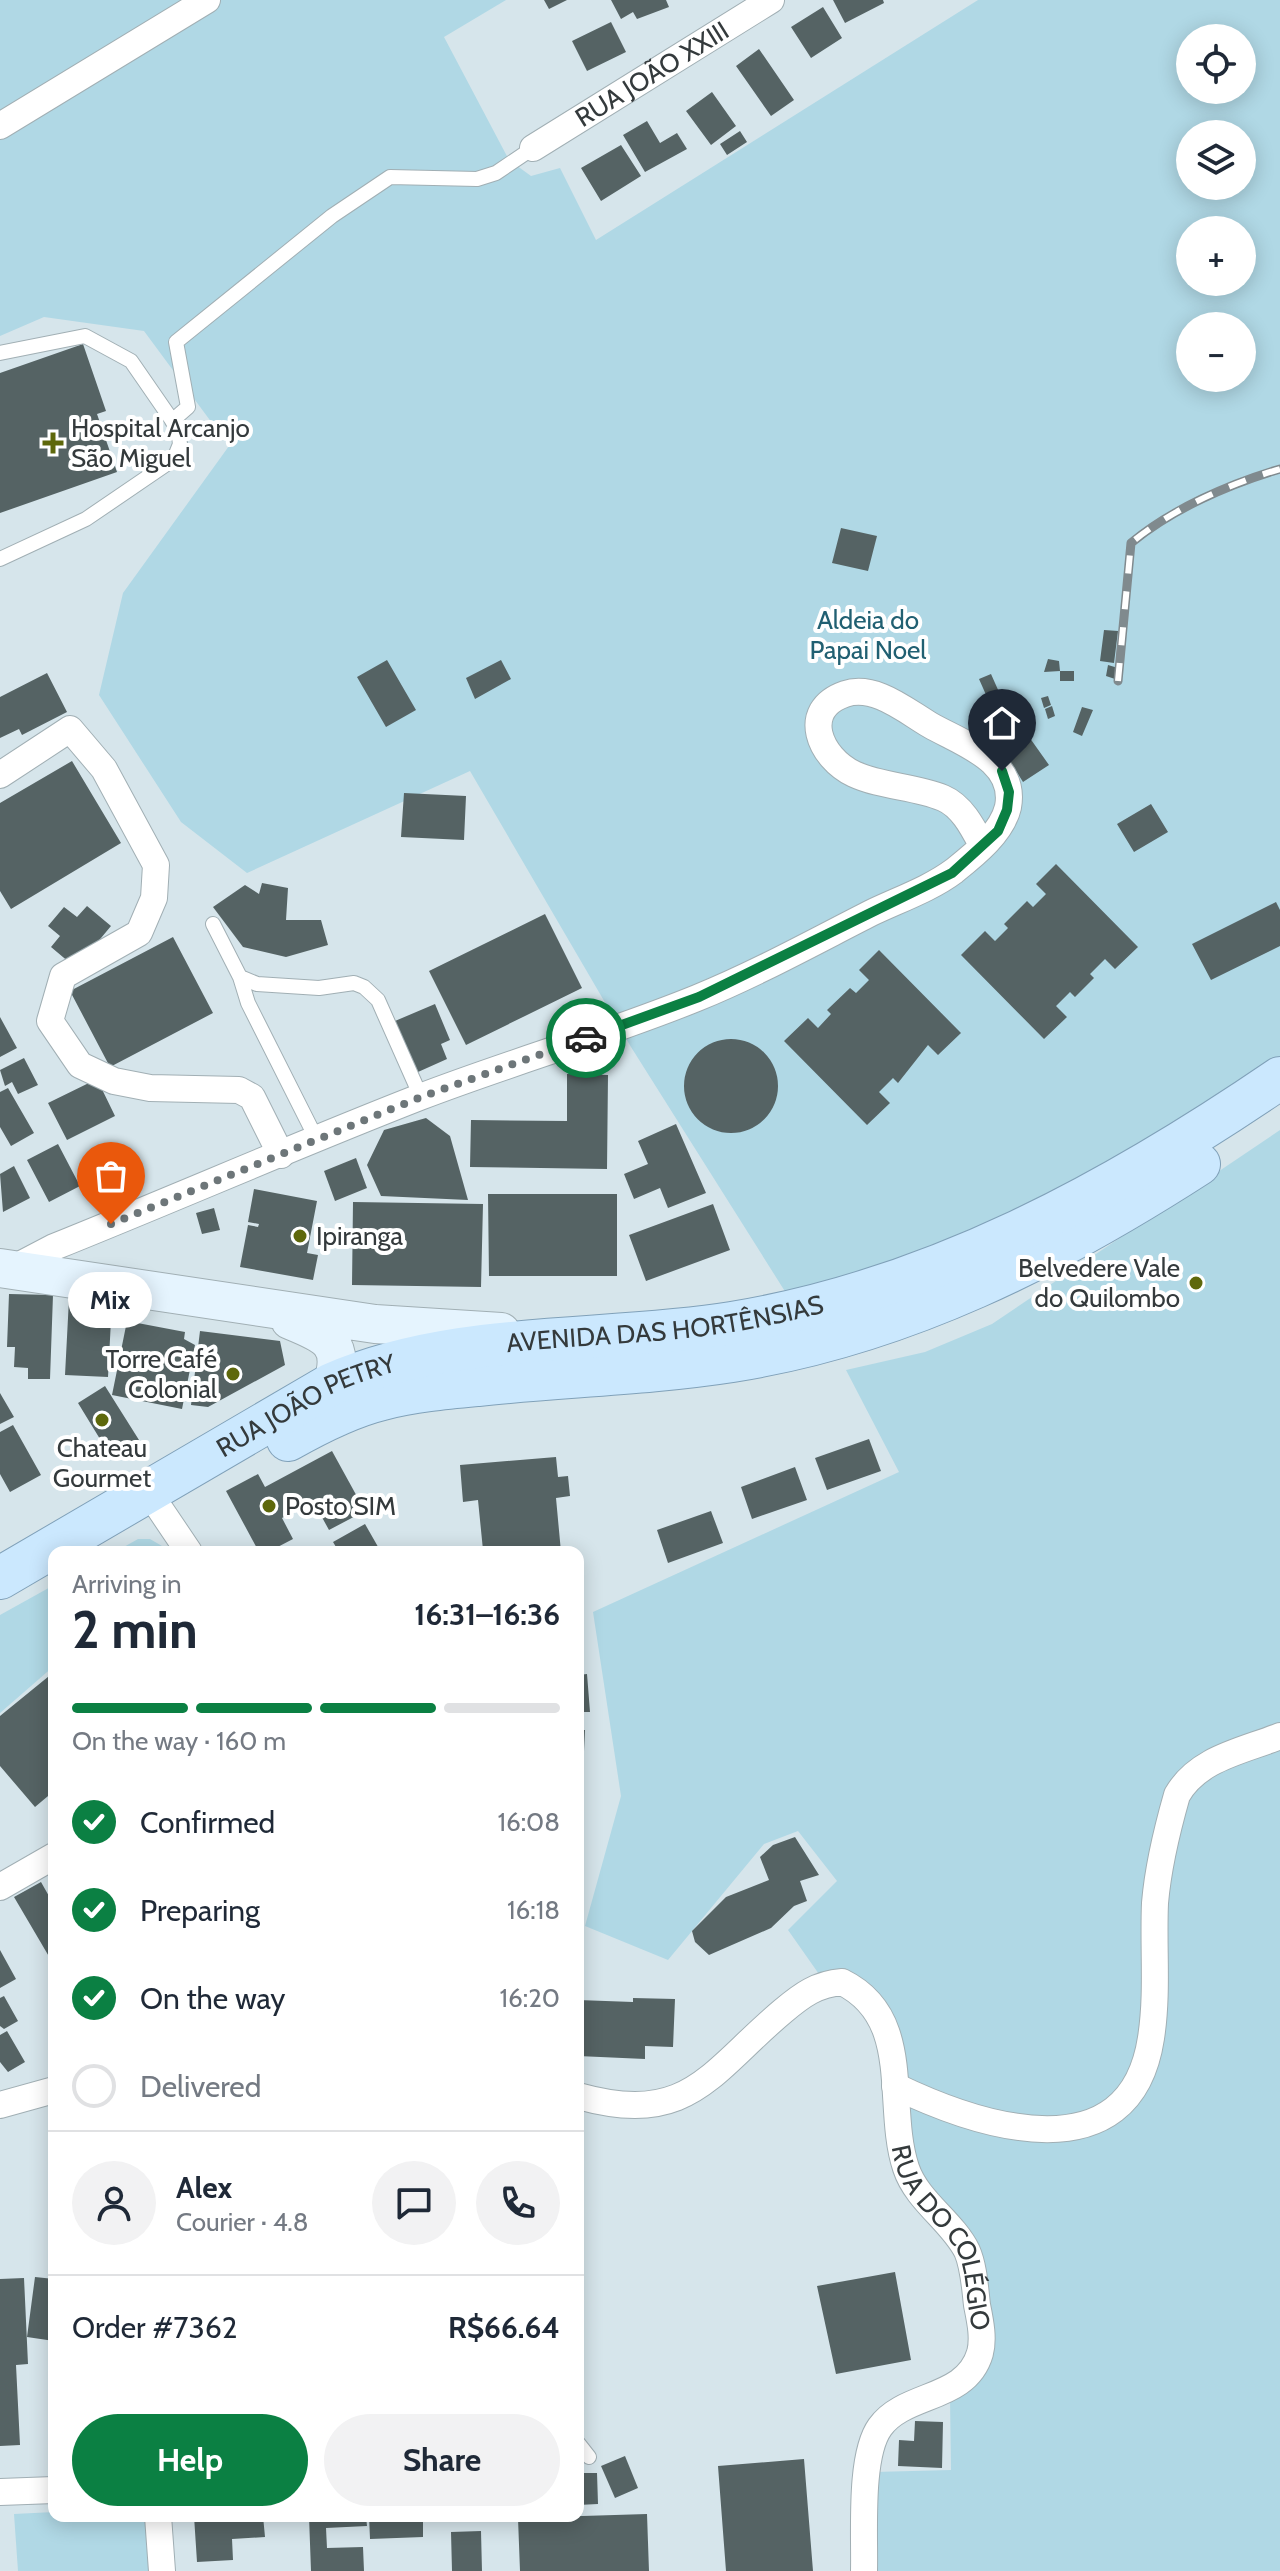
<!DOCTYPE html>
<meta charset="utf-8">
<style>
:root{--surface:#fff;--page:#f2f2f3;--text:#1f2937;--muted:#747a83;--line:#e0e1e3;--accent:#0b8043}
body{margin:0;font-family:Cabin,sans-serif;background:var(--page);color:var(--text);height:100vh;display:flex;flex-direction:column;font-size:30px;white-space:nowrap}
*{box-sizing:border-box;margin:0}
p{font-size:26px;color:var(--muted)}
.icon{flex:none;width:44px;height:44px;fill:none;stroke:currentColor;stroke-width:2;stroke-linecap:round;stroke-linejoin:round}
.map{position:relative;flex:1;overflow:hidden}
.side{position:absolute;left:48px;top:1546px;width:536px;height:976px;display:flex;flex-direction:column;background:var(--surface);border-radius:16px;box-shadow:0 4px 20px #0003}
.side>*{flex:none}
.tools{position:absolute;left:1176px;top:24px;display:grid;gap:16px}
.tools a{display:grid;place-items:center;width:80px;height:80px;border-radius:50%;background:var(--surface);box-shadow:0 4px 20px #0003;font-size:40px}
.pin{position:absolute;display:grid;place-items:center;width:68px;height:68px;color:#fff;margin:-82px -34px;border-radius:50% 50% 50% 0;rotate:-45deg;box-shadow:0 0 8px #0007}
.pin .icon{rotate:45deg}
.courier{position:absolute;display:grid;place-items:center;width:80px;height:80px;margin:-40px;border:6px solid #0b8043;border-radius:50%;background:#fff;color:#222;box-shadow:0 2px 10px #0007}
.bubble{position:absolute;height:56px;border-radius:28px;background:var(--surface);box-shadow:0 4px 20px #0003;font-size:26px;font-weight:700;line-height:56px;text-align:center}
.head em{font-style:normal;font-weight:700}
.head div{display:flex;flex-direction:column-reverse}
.head{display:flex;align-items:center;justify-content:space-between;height:136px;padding:0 24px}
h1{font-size:52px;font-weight:700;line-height:60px}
.bar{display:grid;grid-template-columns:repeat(4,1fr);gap:12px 8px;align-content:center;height:96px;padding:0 24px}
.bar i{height:10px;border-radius:6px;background:var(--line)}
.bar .on{background:var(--accent)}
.bar p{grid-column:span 4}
.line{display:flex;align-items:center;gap:20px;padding:0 24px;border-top:2px solid var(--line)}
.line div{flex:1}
.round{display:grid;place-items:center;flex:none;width:84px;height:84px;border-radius:42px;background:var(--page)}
ol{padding:0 24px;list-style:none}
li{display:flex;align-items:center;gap:24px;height:88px}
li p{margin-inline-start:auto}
li .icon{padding:8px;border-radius:50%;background:var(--accent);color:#fff;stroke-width:4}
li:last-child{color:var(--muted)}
li i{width:44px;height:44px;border:4px solid var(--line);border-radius:50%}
.action{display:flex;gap:16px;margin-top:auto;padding:16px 24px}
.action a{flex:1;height:92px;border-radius:48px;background:var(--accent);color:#fff;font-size:32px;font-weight:700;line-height:92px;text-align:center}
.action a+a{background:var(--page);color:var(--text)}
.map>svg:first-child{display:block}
.green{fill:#b0d8e5;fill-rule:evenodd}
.building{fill:#556364}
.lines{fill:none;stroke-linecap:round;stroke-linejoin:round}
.lane-casing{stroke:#a1afb4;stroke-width:16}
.street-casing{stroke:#a1afb4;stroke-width:28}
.secondary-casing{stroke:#a1afb4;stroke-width:40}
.primary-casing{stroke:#80a1b9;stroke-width:44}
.lane{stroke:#fff;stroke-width:14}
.street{stroke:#fff;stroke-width:26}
.secondary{stroke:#e5f4fe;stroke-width:38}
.primary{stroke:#cbe8fe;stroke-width:42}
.rail-casing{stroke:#808a8e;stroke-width:9}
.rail{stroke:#fff;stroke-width:6;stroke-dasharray:18;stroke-linecap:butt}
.done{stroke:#6d7679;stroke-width:8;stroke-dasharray:0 14.4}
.route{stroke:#0b8043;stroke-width:10}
.poi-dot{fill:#5e680b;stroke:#fff;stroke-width:3}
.labels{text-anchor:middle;stroke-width:8;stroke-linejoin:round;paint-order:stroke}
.street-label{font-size:26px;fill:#343a3c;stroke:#fff}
.poi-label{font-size:26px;fill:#343a3c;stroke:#fff;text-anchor:start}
.park-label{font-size:26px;fill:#216072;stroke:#fff}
</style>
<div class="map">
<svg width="1280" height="2571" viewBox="0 0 1280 2571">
<rect width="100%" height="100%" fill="#d6e5eb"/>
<path class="green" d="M0 0H506L444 37 509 160 531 176 560 168 596 240 978 0H1280V1056L1085 1182 917 1255 786 1293 631 1047 470 771 247 873 181 822 99 695 123 593 229 446 144 331 44 317 0 336ZM1190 38H1242V90H1190ZM1190 134H1242V186H1190ZM1190 230H1242V282H1190ZM1190 326H1242V378H1190Z
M1280 1130V2571H872L874 2472 951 2470 950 2397 970 2386 983 2257 975 2238 916 2174 895 2031 821 1977 788 1930 837 1881 798 1831 764 1844 668 1960 585 1926 621 1796 593 1612 899 1472 846 1370 925 1352 992 1324Z
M138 1539H150L162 1546 155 1552H115Z
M54 1585V1666L0 1713V1615Z
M54 2512V2516H156L159 2571H18L14 2514Z"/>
<path class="building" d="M544 0H567L549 9Z
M611 0H666L669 7 637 19 633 12 621 19Z
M833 0H883L884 3 845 23Z
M823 7 842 38 811 58 791 27Z
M611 22 626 52 587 71 572 41Z
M759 49 794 100 771 116 736 66Z
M712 92 736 126 711 145 686 111Z
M647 121 660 143 677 133 687 149 645 172 623 135Z
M740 131 747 142 727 155 720 144Z
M621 145 641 176 601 201 581 168Z
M83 344 106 411 97 414 117 472 0 513V373Z
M841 528 877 536 868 571 832 563Z
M1104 630 1118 631 1114 663 1100 661Z
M1048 659 1059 661 1060 671 1044 672Z
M387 660 416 710 386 727 357 677Z
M501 660 511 679 475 699 466 678Z
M1108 665 1118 668 1115 679 1106 676Z
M1060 671H1074V681H1060Z
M47 673 67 712 22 735 19 729 0 738V697Z
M991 674 1011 719 999 724 979 679Z
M1048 696 1051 705 1044 708 1041 698Z
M1052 706 1055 716 1048 719 1045 709Z
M1082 707 1093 710 1082 736 1073 732Z
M1015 717 1049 765 1023 782 992 732Z
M72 761 121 843 11 909 0 891V803Z
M404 793 466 796 464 840 401 837Z
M1151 804 1168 832 1134 852 1117 824Z
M1056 864 1138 947 1115 969 1105 959 1090 974 1094 978 1075 997 1070 992 1056 1006 1067 1017 1044 1039 961 955 985 931 995 941 1008 928 1004 924 1027 901 1033 907 1046 894 1036 884Z
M262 883 288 888 286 920H321L328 945 286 957 243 947 213 907 245 885 259 894Z
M1276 902 1280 910V946L1211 980 1192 944Z
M87 906 111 926 76 968 51 947 60 936 48 926 64 907 77 917Z
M545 914 582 988 466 1045 429 971Z
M173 937 213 1013 110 1067 70 991Z
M879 950 961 1033 938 1055 928 1045 898 1083 893 1078 879 1092 890 1103 867 1125 784 1041 808 1018 818 1028 831 1014 827 1010 850 988 856 993 869 980 859 970Z
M435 1004 450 1040 441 1044 447 1059 418 1072 395 1021Z
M0 1017 17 1048 0 1057Z
M684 1086a47 47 0 1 1 94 0a47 47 0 1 1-94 0Z
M24 1058 38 1085 18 1094 12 1082 5 1086 0 1070Z
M567 1074 608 1075 607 1169 470 1167 471 1120 567 1121Z
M97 1079 115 1116 67 1140 48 1103Z
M8 1088 34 1133 11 1146 0 1127V1092Z
M426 1118 450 1136 468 1200 381 1196 367 1165 384 1130Z
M676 1124 706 1193 668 1208 660 1188 634 1199 624 1174 648 1164 638 1141Z
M58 1144 80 1186 49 1202 27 1160Z
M356 1158 367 1188 335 1201 324 1171Z
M14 1166 30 1198 3 1212 0 1174Z
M254 1189 317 1201 307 1253 318 1255 313 1280 240 1267 248 1225 258 1227 259 1224 248 1222Z
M488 1194H617V1276H489Z
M353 1202 483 1204 481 1287 352 1285Z
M713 1204 730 1250 646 1281 629 1235Z
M214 1208 220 1230 202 1234 196 1213Z
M9 1294 53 1295 50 1379H28V1368L14 1367 15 1347H7Z
M69 1299 112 1301 108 1377 65 1375Z
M127 1321 185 1332 184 1339 195 1345 182 1409 112 1395Z
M200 1331 280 1341 285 1365 208 1407 191 1405Z
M105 1386 139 1440 111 1457 78 1403Z
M0 1393 14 1417 0 1424Z
M13 1425 41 1475 10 1492 0 1474V1432Z
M869 1439 881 1471 827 1490 815 1458Z
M332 1451 365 1511 329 1530 313 1501 282 1518 293 1539 268 1552H259L226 1491 258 1474 265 1487Z
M556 1457 558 1477 568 1476 570 1496 556 1498 561 1552 483 1550 478 1500 463 1502 460 1465Z
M795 1467 807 1500 752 1519 741 1487Z
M711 1511 723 1543 668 1563 657 1530Z
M365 1524 381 1552H339L333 1542Z
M54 1672V1791L35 1807 0 1766V1716Z
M587 1674 590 1712H578V1675Z
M578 1730H585L583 1772 578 1771Z
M795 1837 819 1875 800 1881 807 1901 794 1906 771 1928 709 1955 695 1942 692 1931 726 1897 769 1880 760 1857 773 1845Z
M41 1882 54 1905V1965L14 1897Z
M0 1950 16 1979 0 1988Z
M4 1996 18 2021 4 2029 0 2026V1998Z
M633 1998 675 1999 673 2047 645 2046V2059L578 2056V2000L633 2002Z
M7 2031 25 2062 8 2072 0 2062V2035Z
M895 2272 911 2360 836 2374 817 2286Z
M35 2277 54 2279V2341L27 2337Z
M24 2278 28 2364 16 2365 20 2445 0 2446V2279Z
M915 2421 943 2422 942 2468 898 2466 899 2440 914 2441Z
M625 2456 638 2488 615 2498 601 2466Z
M804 2459 813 2571H726L718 2466Z
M578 2473H597L598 2504 578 2505Z
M647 2514 649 2571H520L518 2518Z
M194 2516H263L265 2537 232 2539 233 2560 197 2562Z
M309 2516H366L367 2526 326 2528 327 2548 363 2547 364 2571H311Z
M369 2516H423V2537L370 2539Z
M481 2531 482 2571H452L451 2532Z"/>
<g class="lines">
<g class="lane-casing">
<path id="lane" d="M0 353 85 336 131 361 140 374 178 429 180 444 174 459 86 519 0 559
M172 421 188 407 176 342 332 216 390 177 477 179 496 173 533 148
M213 924 240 977 257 984 319 988 354 983 364 987 378 1000 421 1097
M240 977 248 1003 317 1140
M578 2443 589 2457"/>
</g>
<g class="street-casing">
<g id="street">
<path d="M0 126 207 0"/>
<path id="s1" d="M533 148 771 0"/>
<path d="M0 775 70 729 104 769 156 865 154 898 139 933 63 976 50 1021 80 1065 114 1081 150 1088 239 1090 252 1097 281 1155"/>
<path d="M12 1269 54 1247C176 1198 297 1145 420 1097 511 1062 606 1035 697 998 756 974 814 942 871 913 898 900 930 889 954 871 974 855 1002 833 1008 807 1017 760 961 743 930 725 906 711 875 684 845 694 799 710 820 758 854 774 882 787 915 786 943 798 962 806 973 828 982 845"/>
<path d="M160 1509 189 1552"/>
<path d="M0 1887 54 1856"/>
<path d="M895 2086C980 2127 1130 2176 1151 2038 1158 1993 1153 1948 1155 1903 1158 1867 1167 1830 1177 1795 1198 1758 1243 1751 1280 1736"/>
<path id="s2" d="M578 2096C689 2127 709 2073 783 2011 802 1995 817 1984 842 1982 915 2018 885 2105 906 2168 917 2201 952 2221 967 2251 974 2267 975 2288 977 2305 980 2320 984 2338 980 2353 966 2401 905 2392 880 2427 859 2456 865 2535 864 2571"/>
<path d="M0 2105 54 2090"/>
<path d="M0 2492 54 2490"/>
<path d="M158 2516 162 2571"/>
</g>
</g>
<g class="secondary-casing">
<path id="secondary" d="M0 1268 375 1324 501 1332
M290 1320C324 1334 347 1342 332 1384"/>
</g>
<g class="primary-casing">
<g id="primary">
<path d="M288 1440C318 1423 349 1407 382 1399 413 1391 446 1388 478 1385 563 1376 648 1374 732 1361 903 1334 1055 1257 1199 1164"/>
<path id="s3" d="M0 1578 332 1384C456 1330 601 1344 732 1323 933 1290 1113 1192 1280 1078"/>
</g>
</g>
<use href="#lane" class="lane"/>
<use href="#street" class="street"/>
<use href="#secondary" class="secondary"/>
<use href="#primary" class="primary"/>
<g class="rail-casing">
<path id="rail" d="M1118 681 1131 543C1172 509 1229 484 1280 469"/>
</g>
<use href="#rail" class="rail"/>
</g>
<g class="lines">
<path class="done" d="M111 1224 421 1097 586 1038"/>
<path class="route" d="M586 1038 699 997 952 873 998 831 1007 810 1009 792 1002 771"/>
</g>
<g class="poi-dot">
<path d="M49 431h8v8h8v8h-8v8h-8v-8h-8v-8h8z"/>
<circle cx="300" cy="1236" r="8"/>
<circle cx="1196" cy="1283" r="8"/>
<circle cx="233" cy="1374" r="8"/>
<circle cx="102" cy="1420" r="8"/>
<circle cx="269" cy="1506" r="8"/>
</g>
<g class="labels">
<g class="street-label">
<text dy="9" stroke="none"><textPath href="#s1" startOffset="140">RUA JOÃO XXIII</textPath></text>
<text dy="9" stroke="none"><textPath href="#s3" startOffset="724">AVENIDA DAS HORTÊNSIAS</textPath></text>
<text dy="9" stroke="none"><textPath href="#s3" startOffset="352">RUA JOÃO PETRY</textPath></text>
<text dy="9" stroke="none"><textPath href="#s2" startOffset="592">RUA DO COLÉGIO</textPath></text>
</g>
<g class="poi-label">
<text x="71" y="437">Hospital Arcanjo<tspan x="71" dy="30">São Miguel</tspan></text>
<text x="316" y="1245">Ipiranga</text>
<text x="1180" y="1277" text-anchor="end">Belvedere Vale<tspan x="1180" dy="30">do Quilombo</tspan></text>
<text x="217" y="1368" text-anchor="end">Torre Café<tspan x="217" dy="30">Colonial</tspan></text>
<text x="102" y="1457" text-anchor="middle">Chateau<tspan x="102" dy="30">Gourmet</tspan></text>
<text x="285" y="1515">Posto SIM</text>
</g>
<g class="park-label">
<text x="868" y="629">Aldeia do<tspan x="868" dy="30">Papai Noel</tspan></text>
</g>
</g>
</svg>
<div class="tools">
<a><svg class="icon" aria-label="locate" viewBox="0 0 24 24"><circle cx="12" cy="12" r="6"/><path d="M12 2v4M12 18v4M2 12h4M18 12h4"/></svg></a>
<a><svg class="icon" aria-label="layers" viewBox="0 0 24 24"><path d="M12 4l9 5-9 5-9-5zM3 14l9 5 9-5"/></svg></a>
<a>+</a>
<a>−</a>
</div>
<div class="pin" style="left:111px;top:1224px;background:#ea580c"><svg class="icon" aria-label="bag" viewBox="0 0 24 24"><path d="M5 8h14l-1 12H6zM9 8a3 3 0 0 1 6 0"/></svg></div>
<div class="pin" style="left:1002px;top:771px;background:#1f2937"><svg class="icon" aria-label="home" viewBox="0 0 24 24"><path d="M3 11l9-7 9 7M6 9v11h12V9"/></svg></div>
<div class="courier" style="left:586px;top:1038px"><svg class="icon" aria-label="car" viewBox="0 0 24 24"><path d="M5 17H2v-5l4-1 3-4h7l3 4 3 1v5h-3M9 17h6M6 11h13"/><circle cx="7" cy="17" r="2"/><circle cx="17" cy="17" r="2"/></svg></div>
<div class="bubble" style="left:68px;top:1272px;width:84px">Mix</div>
<section class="side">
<div class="head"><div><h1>2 min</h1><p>Arriving in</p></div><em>16:31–16:36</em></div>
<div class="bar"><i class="on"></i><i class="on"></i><i class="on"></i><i></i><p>On the way · 160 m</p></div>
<ol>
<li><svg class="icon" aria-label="check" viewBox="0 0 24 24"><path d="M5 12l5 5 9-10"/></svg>Confirmed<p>16:08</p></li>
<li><svg class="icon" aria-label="check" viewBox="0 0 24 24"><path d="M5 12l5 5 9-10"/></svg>Preparing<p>16:18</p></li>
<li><svg class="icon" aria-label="check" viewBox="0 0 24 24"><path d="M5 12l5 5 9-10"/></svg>On the way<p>16:20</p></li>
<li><i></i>Delivered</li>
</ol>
<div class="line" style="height:144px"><a class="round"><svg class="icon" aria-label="person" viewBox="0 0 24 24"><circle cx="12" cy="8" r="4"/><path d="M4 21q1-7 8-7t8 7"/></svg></a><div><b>Alex</b><p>Courier · 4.8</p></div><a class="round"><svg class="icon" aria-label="chat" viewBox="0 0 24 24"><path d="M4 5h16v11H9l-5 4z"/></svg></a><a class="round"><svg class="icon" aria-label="phone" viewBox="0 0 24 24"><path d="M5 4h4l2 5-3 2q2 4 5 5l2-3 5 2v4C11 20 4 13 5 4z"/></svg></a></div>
<div class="line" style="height:104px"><div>Order #7362</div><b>R$66.64</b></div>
<div class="action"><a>Help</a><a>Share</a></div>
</section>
</div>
